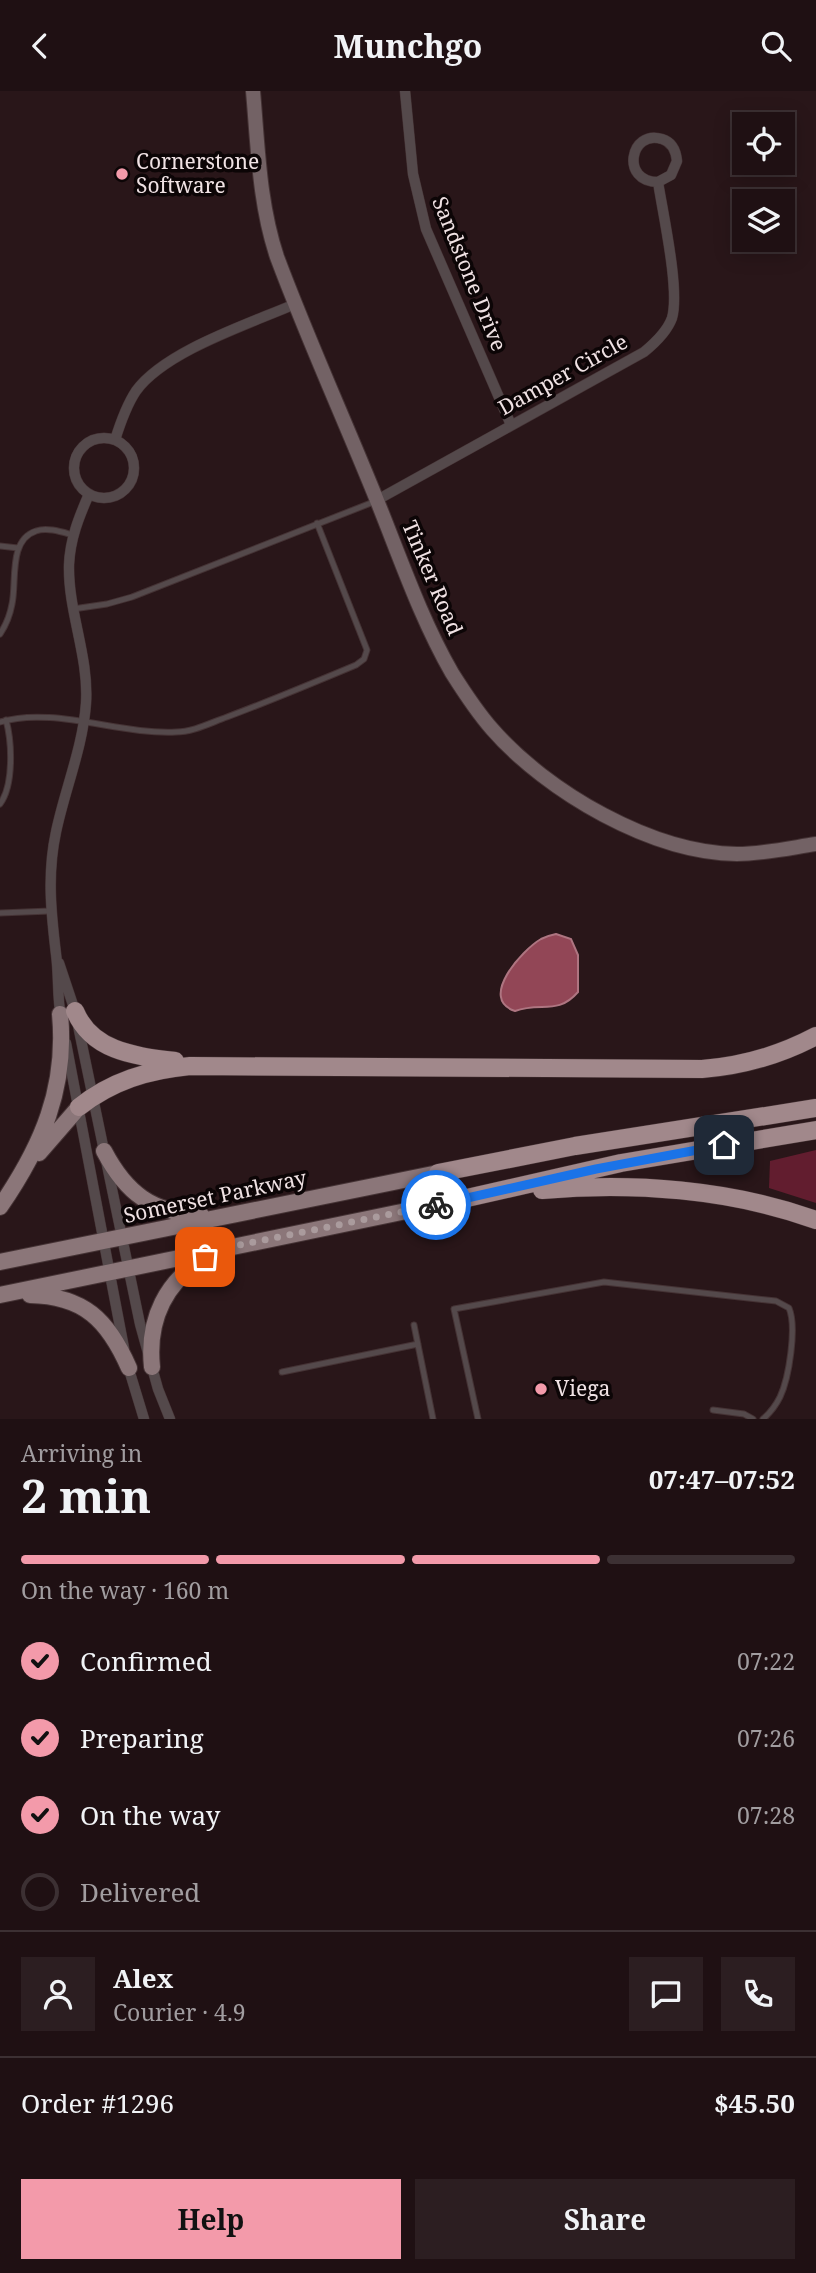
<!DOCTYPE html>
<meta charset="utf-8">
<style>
:root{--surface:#1f1013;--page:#2c1e21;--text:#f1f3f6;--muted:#a19da0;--line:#3c3033;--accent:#f39aaa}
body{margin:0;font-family:"Noto Serif",serif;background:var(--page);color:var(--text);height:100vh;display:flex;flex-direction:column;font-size:26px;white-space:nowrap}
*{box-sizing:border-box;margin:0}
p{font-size:23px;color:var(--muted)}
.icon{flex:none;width:38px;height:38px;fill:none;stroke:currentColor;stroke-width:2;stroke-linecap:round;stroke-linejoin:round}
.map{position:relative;height:1328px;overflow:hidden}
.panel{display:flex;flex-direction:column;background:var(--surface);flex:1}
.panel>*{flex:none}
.fabs{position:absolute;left:732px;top:21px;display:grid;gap:14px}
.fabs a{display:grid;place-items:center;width:63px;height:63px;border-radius:0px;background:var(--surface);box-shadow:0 4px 18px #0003,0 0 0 2px var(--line);font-size:35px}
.pin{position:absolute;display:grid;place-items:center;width:60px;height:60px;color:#fff;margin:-30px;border-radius:14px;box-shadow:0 4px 10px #0006}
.courier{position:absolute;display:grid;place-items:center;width:70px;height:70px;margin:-35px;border:5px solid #1a73e8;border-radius:50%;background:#fff;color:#222;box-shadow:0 2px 9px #0007}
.summary em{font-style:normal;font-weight:700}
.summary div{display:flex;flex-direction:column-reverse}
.summary{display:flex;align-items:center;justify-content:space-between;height:119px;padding:0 21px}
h1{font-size:46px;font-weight:700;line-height:52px}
.bar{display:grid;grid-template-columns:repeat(4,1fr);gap:10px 7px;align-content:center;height:84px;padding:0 21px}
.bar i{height:9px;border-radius:5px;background:var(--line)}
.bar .on{background:var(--accent)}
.bar p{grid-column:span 4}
.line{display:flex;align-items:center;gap:18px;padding:0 21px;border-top:2px solid var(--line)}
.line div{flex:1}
.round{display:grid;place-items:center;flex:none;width:74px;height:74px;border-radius:0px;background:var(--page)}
ol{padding:0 21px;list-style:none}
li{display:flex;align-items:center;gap:21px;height:77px}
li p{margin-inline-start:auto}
li .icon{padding:7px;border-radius:50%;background:var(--accent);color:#111;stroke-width:4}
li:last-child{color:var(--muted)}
li i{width:38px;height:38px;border:4px solid var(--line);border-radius:50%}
.action{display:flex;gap:14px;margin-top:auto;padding:14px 21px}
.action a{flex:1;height:80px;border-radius:0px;background:var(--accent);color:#111;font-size:28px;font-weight:700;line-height:80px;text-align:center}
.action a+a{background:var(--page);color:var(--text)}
header{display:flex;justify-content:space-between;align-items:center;height:91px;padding:0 21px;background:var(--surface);font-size:32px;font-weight:700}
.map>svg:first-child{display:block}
.green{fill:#621d2f}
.water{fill:#924656;stroke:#ae7581;stroke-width:2}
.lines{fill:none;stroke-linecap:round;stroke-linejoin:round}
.lane-casing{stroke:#453335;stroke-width:7}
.street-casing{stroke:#453335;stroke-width:11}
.secondary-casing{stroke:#453335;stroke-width:16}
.primary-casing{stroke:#453335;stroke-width:18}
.highway-casing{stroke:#453335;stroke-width:19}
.lane{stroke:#54494b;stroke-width:5}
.street{stroke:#54494b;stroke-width:10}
.secondary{stroke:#736265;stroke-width:14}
.primary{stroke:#8b7679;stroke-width:16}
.highway{stroke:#a1888b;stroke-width:18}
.done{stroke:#aa9b9d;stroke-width:7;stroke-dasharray:0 12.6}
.route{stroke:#1a73e8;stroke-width:9}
.poi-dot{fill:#f39aaa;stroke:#0c0506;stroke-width:2.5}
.labels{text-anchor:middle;stroke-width:7;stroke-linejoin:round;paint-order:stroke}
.poi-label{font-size:21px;fill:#f0e2e4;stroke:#0c0506;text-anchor:start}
.street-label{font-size:21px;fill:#f0e2e4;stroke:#0c0506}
</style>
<header><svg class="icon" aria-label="back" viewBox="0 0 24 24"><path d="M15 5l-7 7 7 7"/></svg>Munchgo<svg class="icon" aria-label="search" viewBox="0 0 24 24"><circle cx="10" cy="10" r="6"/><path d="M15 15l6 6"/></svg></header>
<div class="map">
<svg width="816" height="1328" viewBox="0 0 816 1328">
<rect width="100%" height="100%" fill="#291619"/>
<path class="green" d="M816 1059V1112L769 1097 770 1070Z"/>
<path class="water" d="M556 843 571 848 578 864V901C557 925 541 910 515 920 478 908 522 859 541 848 545 846 551 844 556 843Z"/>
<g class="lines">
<g class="lane-casing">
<path id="lane" d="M0 455 18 457
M73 518 107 513 132 506 376 410
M0 543C6 534 10 524 12 513 17 491 8 449 36 440 47 436 62 441 73 444
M0 631C53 615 120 644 176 641 193 641 210 632 227 626 270 610 313 592 356 574L364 568 367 559 317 432
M0 713C14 694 12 651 6 629
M0 822 50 820
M414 1234 433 1328
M282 1281 418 1253
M713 1319 744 1323 753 1328
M478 1328 454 1218 604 1191 776 1210 789 1217C797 1236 789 1287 780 1306 776 1314 770 1322 763 1328"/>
</g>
<g class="street-casing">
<path id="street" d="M405 0 413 83 426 138 511 334
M74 377a30 30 0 1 1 60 0a30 30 0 1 1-60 0Z
M115 349C120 333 126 315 136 300 165 260 249 233 295 213
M377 409 644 261C655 252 667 241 672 227 680 199 663 123 658 91L671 84 677 70C676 60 672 51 662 48 630 38 620 91 658 91
M59 872 75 920 140 1233 158 1298 170 1328
M61 927C57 906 59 885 56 863 51 821 47 783 56 741 65 698 83 656 86 612 89 565 68 521 69 474 70 448 79 426 89 403
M66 952 124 1257
M127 1272 144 1328"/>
</g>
<g class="secondary-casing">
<path id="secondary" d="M253 0C258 56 259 112 277 166 308 249 345 330 378 412 401 469 421 528 452 582 464 601 477 621 492 638 547 701 652 762 737 763 763 763 790 757 816 753"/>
</g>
<g class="primary-casing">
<path id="primary" d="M104 1060C126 1102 152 1122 201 1124
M39 1062 79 1016
M0 1116C42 1055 67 997 60 923
M0 1171 438 1082
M0 1204 445 1112
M30 1204C84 1205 108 1229 129 1277
M152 1276C147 1228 166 1189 208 1165"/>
</g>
<g class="highway-casing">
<path id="highway" d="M75 920C92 961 136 965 175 970
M79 1016C112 990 148 979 190 975L702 978C742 975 780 964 816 945
M438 1082 575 1055 816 1017
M542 1099C632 1091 730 1098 816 1129
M445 1112 621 1072 816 1039"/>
</g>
<use href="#lane" class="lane"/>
<use href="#street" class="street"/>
<use href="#secondary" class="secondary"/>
<use href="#primary" class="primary"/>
<use href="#highway" class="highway"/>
</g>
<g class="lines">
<path class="done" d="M205 1166 224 1157 436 1114"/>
<path class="route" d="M436 1114 596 1078 724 1054"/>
</g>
<g class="poi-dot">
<circle cx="122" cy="83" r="7"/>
<circle cx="541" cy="1298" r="7"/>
</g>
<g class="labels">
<g class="poi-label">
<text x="136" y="78">Cornerstone<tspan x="136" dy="24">Software</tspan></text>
<text x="555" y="1305">Viega</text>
</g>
<g class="street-label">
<text transform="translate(469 183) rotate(68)" y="7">Sandstone Drive</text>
<text transform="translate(563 284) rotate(-29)" y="7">Damper Circle</text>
<text transform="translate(432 487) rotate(67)" y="7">Tinker Road</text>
<text transform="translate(215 1106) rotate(-12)" y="7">Somerset Parkway</text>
</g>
</g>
</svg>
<div class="fabs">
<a><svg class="icon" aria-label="locate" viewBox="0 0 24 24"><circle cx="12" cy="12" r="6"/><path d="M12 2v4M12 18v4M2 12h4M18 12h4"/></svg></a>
<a><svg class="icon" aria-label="layers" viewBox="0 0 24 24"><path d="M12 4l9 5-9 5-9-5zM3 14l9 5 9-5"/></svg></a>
</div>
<div class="pin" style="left:205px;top:1166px;background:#ea580c"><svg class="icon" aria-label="bag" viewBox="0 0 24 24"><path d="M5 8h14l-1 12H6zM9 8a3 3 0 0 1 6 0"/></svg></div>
<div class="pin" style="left:724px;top:1054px;background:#1f2937"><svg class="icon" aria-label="home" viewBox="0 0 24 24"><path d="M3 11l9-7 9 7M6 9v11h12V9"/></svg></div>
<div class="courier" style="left:436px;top:1114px"><svg class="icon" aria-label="bike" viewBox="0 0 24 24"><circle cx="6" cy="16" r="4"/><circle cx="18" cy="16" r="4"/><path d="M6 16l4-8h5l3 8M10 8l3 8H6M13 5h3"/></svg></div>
</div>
<section class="panel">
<div class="summary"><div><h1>2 min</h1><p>Arriving in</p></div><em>07:47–07:52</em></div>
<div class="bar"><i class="on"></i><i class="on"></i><i class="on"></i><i></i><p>On the way · 160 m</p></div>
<ol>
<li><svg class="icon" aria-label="check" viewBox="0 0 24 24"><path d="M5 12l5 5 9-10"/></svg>Confirmed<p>07:22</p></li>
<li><svg class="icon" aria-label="check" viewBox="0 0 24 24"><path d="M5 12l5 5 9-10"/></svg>Preparing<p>07:26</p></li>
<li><svg class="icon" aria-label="check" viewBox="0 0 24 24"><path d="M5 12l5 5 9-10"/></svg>On the way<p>07:28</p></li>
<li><i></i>Delivered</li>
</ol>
<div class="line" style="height:126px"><a class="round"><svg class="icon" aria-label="person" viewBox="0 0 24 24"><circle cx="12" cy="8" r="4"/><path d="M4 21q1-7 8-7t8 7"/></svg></a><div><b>Alex</b><p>Courier · 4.9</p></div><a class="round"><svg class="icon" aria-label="chat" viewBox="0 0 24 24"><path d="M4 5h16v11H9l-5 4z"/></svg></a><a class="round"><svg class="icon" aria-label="phone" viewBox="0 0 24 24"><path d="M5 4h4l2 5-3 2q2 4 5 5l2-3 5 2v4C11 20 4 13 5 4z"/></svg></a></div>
<div class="line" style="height:91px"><div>Order #1296</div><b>$45.50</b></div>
<div class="action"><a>Help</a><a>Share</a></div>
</section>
